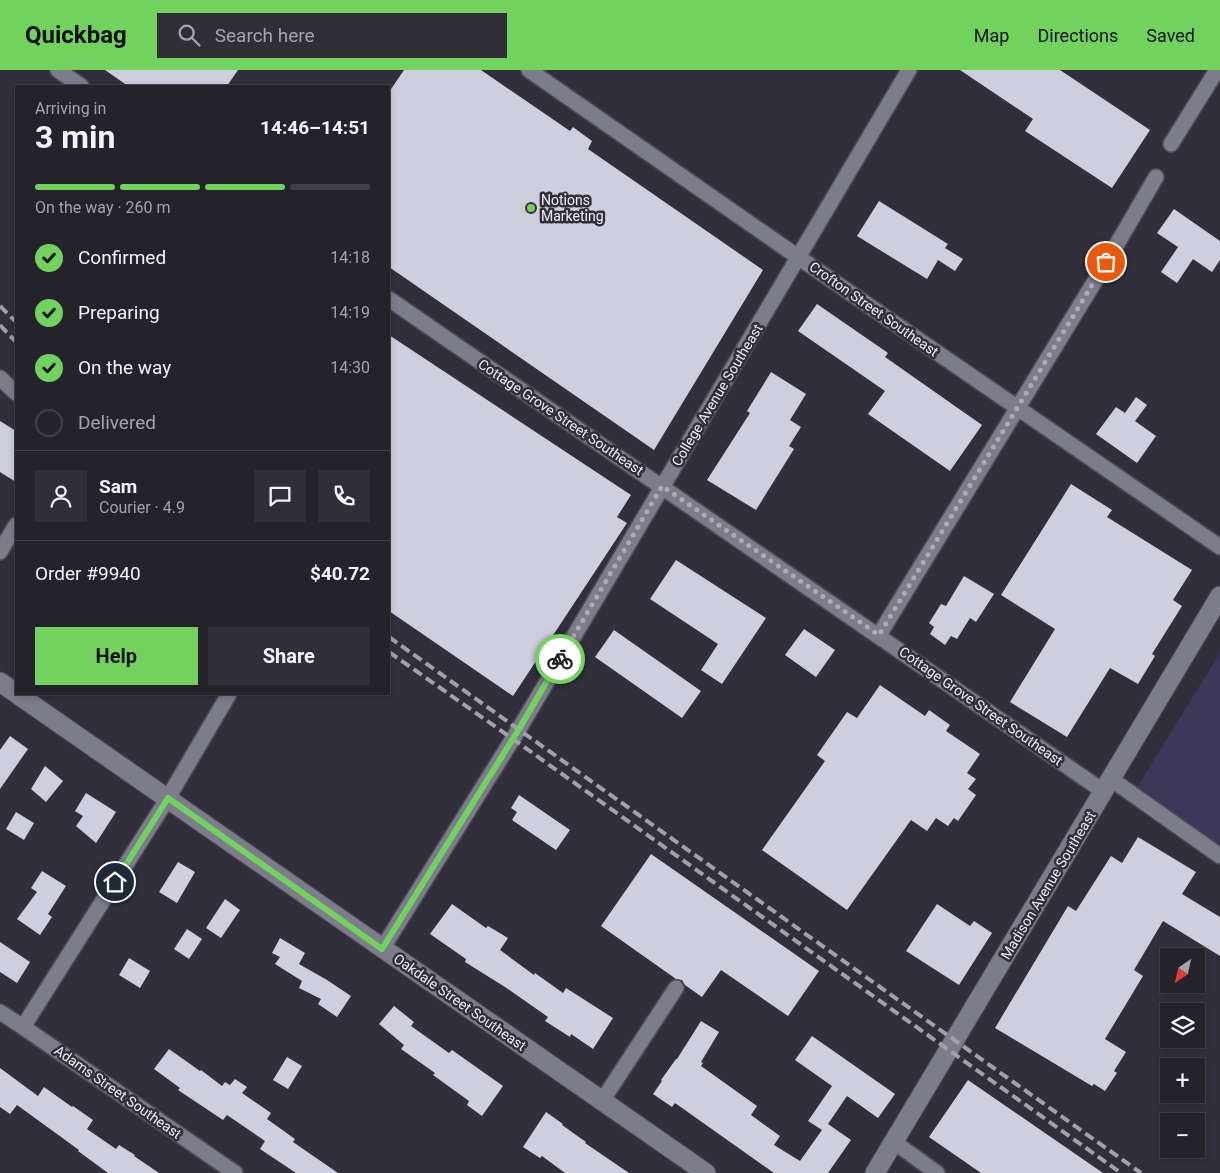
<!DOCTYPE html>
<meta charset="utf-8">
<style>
:root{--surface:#24232c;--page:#302f38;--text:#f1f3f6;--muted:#a3a4a9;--line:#414048;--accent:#71d25e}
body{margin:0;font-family:Roboto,sans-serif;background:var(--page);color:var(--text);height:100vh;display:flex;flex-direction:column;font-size:19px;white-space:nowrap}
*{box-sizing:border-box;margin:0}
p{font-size:16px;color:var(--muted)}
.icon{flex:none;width:28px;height:28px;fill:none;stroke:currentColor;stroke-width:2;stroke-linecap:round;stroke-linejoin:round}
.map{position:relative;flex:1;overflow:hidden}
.panel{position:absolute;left:15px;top:15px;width:375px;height:610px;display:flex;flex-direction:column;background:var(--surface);border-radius:0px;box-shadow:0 2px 8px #0003,0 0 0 1px var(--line)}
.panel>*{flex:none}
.needle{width:32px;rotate:214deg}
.fabs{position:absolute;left:1160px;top:878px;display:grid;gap:10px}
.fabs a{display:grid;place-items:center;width:45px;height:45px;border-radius:0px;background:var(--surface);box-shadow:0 2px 8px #0003,0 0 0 1px var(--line);font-size:25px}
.pin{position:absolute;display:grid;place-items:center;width:42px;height:42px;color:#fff;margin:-21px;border:2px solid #fff;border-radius:50%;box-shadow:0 1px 5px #0007}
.courier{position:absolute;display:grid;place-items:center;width:50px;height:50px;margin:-25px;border:4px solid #71d25e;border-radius:50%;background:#fff;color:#222;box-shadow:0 1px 6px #0007}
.head em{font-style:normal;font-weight:700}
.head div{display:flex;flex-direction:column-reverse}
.head{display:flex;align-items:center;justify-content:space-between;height:85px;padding:0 20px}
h1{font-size:32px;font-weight:700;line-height:38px}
.bar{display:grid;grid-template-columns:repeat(4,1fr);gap:8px 5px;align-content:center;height:60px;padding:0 20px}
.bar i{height:6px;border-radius:4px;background:var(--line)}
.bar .selected{background:var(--accent)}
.bar p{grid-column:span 4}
.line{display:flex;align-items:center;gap:12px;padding:0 20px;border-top:1px solid var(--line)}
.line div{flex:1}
.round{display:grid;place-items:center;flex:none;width:52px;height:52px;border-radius:0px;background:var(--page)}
ol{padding:0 20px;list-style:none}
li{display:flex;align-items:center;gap:15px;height:55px}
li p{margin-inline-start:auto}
li .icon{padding:5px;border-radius:50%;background:var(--accent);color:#111;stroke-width:4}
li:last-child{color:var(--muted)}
li i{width:28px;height:28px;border:2px solid var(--line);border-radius:50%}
.primary-button{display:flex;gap:10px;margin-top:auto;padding:10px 20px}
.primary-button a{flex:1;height:58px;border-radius:0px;background:var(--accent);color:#111;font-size:20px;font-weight:700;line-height:58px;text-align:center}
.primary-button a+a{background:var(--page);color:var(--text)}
header{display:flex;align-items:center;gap:30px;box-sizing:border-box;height:70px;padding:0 25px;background:var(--accent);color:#111}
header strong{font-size:24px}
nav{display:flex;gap:28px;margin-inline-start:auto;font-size:18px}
.search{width:350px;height:45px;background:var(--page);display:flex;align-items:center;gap:12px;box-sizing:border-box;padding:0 18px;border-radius:0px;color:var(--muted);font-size:19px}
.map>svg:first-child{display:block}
.green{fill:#3d3858}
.building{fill:#cfcede}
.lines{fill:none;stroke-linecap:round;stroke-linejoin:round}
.minor-casing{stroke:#4c4b55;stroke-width:18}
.tertiary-casing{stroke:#4c4b55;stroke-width:21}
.minor{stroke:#7d7c8b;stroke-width:15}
.tertiary{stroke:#7d7c8b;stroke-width:19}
.rail{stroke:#a2a1ab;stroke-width:4;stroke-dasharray:10 5;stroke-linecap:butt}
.done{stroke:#adacb6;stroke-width:5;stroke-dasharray:0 9}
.route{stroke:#71d25e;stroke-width:6}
.poi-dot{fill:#71d25e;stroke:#302f3b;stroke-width:2}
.labels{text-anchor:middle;stroke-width:5;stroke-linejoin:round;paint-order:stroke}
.poi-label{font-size:14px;fill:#f0eff8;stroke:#302f3b;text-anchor:start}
.street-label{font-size:14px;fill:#f0eff8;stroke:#302f3b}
</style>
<header>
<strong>Quickbag</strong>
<div class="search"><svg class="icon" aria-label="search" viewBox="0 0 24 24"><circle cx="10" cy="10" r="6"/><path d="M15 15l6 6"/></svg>Search here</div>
<nav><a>Map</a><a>Directions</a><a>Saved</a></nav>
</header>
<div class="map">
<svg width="1220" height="1103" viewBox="0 0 1220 1103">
<rect width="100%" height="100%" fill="#302f3b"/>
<path class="green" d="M1220 583V779L1136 719Z"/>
<path class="building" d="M105 0H238L227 16H128Z
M404 0H481L570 61 573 57 592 71 588 79 763 200 654 380 389 197V22Z
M960 0H1060L1150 60 1112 118 1025 61 1033 49Z
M879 131 948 174 945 178 963 189 955 201 938 190 927 209 857 166Z
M1174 139 1220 171V190L1212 202 1193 189 1177 213 1161 202 1178 177 1157 163Z
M817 234 888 283 885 287 982 355 950 401 868 344 885 321 798 261Z
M389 265 631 425 617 447 627 453 513 626 389 541Z
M771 302 806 324 790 350 801 357 789 376 794 379 756 440 707 410 750 343 747 341Z
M1136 327 1147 335 1135 351 1156 366 1137 393 1096 364 1116 337 1125 343Z
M0 351 16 361V412L0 402Z
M1071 414 1112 440 1107 447 1192 500 1173 530 1182 536 1152 584 1155 586 1138 614 1110 598 1067 667 1010 632 1055 559 1001 525Z
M676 490 766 548 722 614 701 600 718 574 650 529Z
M964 506 994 524 976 552 970 548 957 569 951 566 945 575 930 564 934 557 929 553 941 534 946 536Z
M804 559 835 580 816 607 785 585Z
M614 560 701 621 682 648 595 587Z
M880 615 925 646 929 640 950 655 946 661 980 684 967 703 976 709 968 719 976 725 958 751 954 748 948 756 936 748 927 761 911 750 847 840 762 780 825 691 817 685 847 642 857 648Z
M10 666 28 679 0 719V680Z
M45 696 63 711 46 732 31 719Z
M86 723 116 742 96 773 76 756 83 746 75 741Z
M519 725 570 760 556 780 512 750 517 742 511 738Z
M16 742 34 753 24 770 6 759Z
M1138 767 1196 802 1182 824 1220 847V886L1163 851 1134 900 1143 906 1105 969 1126 982 1114 1001 1117 1003 1105 1021 1094 1014 1092 1016 995 958 1068 836 1076 841 1111 786 1122 793Z
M651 784 819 901 788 946 721 900 702 927 685 915 682 910 676 909 601 856Z
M178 792 195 802 177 833 159 822Z
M42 801 66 816 48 844 52 847 40 865 17 849 37 822 31 818Z
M225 829 240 840 221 868 206 858Z
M452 834 486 858 488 856 508 868 500 880 534 905 535 903 563 923 566 918 613 948 593 979 571 964 570 967 545 951 548 947 505 917 465 892 466 889 430 864Z
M937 834 970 856 974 851 992 863 959 915 906 881Z
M187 859 202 869 189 889 174 879Z
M280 868 305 883 299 894 327 910 351 926 337 947 318 934 321 929 299 918 302 911 275 894 280 887 272 883Z
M0 872 30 892 17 913 0 902Z
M129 888 150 901 140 918 119 905Z
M394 936 414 952 411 956 449 983 452 980 503 1016 482 1046 467 1035 469 1031 433 1005 435 1003 401 979 404 975 379 954Z
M701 951 719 962 701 992 703 993 701 996 757 1036 751 1045 780 1066 774 1075 800 1091 822 1060 808 1051 832 1016 795 990 812 966 895 1024 878 1048 847 1026 828 1054 851 1070 828 1103H774L675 1033 672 1037 653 1024 662 1011 661 1010 676 989H677Z
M169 979 200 1001 201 1000 222 1016 225 1012 230 1015 235 1009 247 1017 242 1023 271 1043 267 1049 295 1069 293 1072 338 1103H296L260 1079 265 1071 227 1045 223 1050 178 1020 180 1018 154 999Z
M287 987 302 996 288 1019 273 1010Z
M0 998 38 1026 44 1017 72 1037 73 1036 93 1050 87 1059 116 1079 119 1075 135 1085 134 1086 159 1103H108L78 1081 79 1080 17 1035 10 1044 0 1037Z
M968 1010 1103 1103H981L929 1067Z
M546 1042 563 1054 562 1055 586 1072 585 1073 629 1103H565L542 1086 540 1088 523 1077Z"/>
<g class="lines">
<g class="minor-casing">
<path id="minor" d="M58 0 81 16
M529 0 798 187 1220 477
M1171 74 1217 0
M389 229 1103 721
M0 308 16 323
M0 482 16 455
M879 565 1106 193 1156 107
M1111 709 1220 786
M382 879 519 659 909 0
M0 942 23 957 235 1103
M23 957 168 728 229 624
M602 1031 676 918
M894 1072 937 1103"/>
</g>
<g class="tertiary-casing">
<path id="tertiary" d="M0 612 16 623
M17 624 706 1103
M875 1103 1220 526"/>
</g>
<use href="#minor" class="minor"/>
<use href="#tertiary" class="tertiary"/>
<path class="rail" d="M0 236 16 252
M0 255 16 272
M389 567 1141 1103
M389 582 513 669 1121 1103"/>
</g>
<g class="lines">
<path class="done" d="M560 589 662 416 879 565 1106 192"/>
<path class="route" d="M115 812 168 728 382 879 519 659 560 589"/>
</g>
<circle class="poi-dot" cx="531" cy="138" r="5"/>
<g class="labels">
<g class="poi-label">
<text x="541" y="135">Notions<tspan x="541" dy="16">Marketing</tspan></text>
</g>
<g class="street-label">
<text transform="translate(874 239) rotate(35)" y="5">Crofton Street Southeast</text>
<text transform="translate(717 325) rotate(-59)" y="5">College Avenue Southeast</text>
<text transform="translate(561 347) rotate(34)" y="5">Cottage Grove Street Southeast</text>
<text transform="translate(981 636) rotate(35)" y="5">Cottage Grove Street Southeast</text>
<text transform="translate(1048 815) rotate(-59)" y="5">Madison Avenue Southeast</text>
<text transform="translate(460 932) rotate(35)" y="5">Oakdale Street Southeast</text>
<text transform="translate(118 1022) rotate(35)" y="5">Adams Street Southeast</text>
</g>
</g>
</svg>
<div class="fabs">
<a><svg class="needle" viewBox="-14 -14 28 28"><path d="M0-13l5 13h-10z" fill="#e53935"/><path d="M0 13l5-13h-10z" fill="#a3a4a9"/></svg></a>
<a><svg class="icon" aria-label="layers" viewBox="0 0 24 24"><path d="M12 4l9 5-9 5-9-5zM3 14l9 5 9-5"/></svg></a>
<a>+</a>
<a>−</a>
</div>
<div class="pin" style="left:1106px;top:192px;background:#ea580c"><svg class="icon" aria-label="bag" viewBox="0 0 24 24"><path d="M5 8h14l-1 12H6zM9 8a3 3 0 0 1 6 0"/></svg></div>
<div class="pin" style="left:115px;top:812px;background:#1f2937"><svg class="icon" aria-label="home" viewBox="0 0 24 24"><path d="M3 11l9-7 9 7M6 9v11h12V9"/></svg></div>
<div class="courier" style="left:560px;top:589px"><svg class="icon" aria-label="bike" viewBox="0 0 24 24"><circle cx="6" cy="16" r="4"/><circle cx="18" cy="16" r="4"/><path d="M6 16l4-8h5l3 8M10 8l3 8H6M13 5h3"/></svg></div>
<section class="panel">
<div class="head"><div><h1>3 min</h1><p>Arriving in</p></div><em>14:46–14:51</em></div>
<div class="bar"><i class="selected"></i><i class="selected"></i><i class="selected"></i><i></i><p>On the way · 260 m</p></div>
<ol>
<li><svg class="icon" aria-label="check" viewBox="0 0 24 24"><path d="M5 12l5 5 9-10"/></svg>Confirmed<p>14:18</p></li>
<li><svg class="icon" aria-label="check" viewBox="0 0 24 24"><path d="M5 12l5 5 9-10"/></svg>Preparing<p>14:19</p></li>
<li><svg class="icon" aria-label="check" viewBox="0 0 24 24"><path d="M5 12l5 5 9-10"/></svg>On the way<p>14:30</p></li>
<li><i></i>Delivered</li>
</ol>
<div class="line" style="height:90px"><a class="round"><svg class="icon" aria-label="person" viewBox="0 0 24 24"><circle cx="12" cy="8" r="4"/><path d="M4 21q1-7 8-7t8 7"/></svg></a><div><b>Sam</b><p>Courier · 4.9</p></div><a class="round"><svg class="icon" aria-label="chat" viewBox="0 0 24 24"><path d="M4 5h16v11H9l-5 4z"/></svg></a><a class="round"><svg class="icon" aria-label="phone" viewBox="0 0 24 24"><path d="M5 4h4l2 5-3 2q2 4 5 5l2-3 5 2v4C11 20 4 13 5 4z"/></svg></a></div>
<div class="line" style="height:65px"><div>Order #9940</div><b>$40.72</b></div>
<div class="primary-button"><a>Help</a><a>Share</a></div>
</section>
</div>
